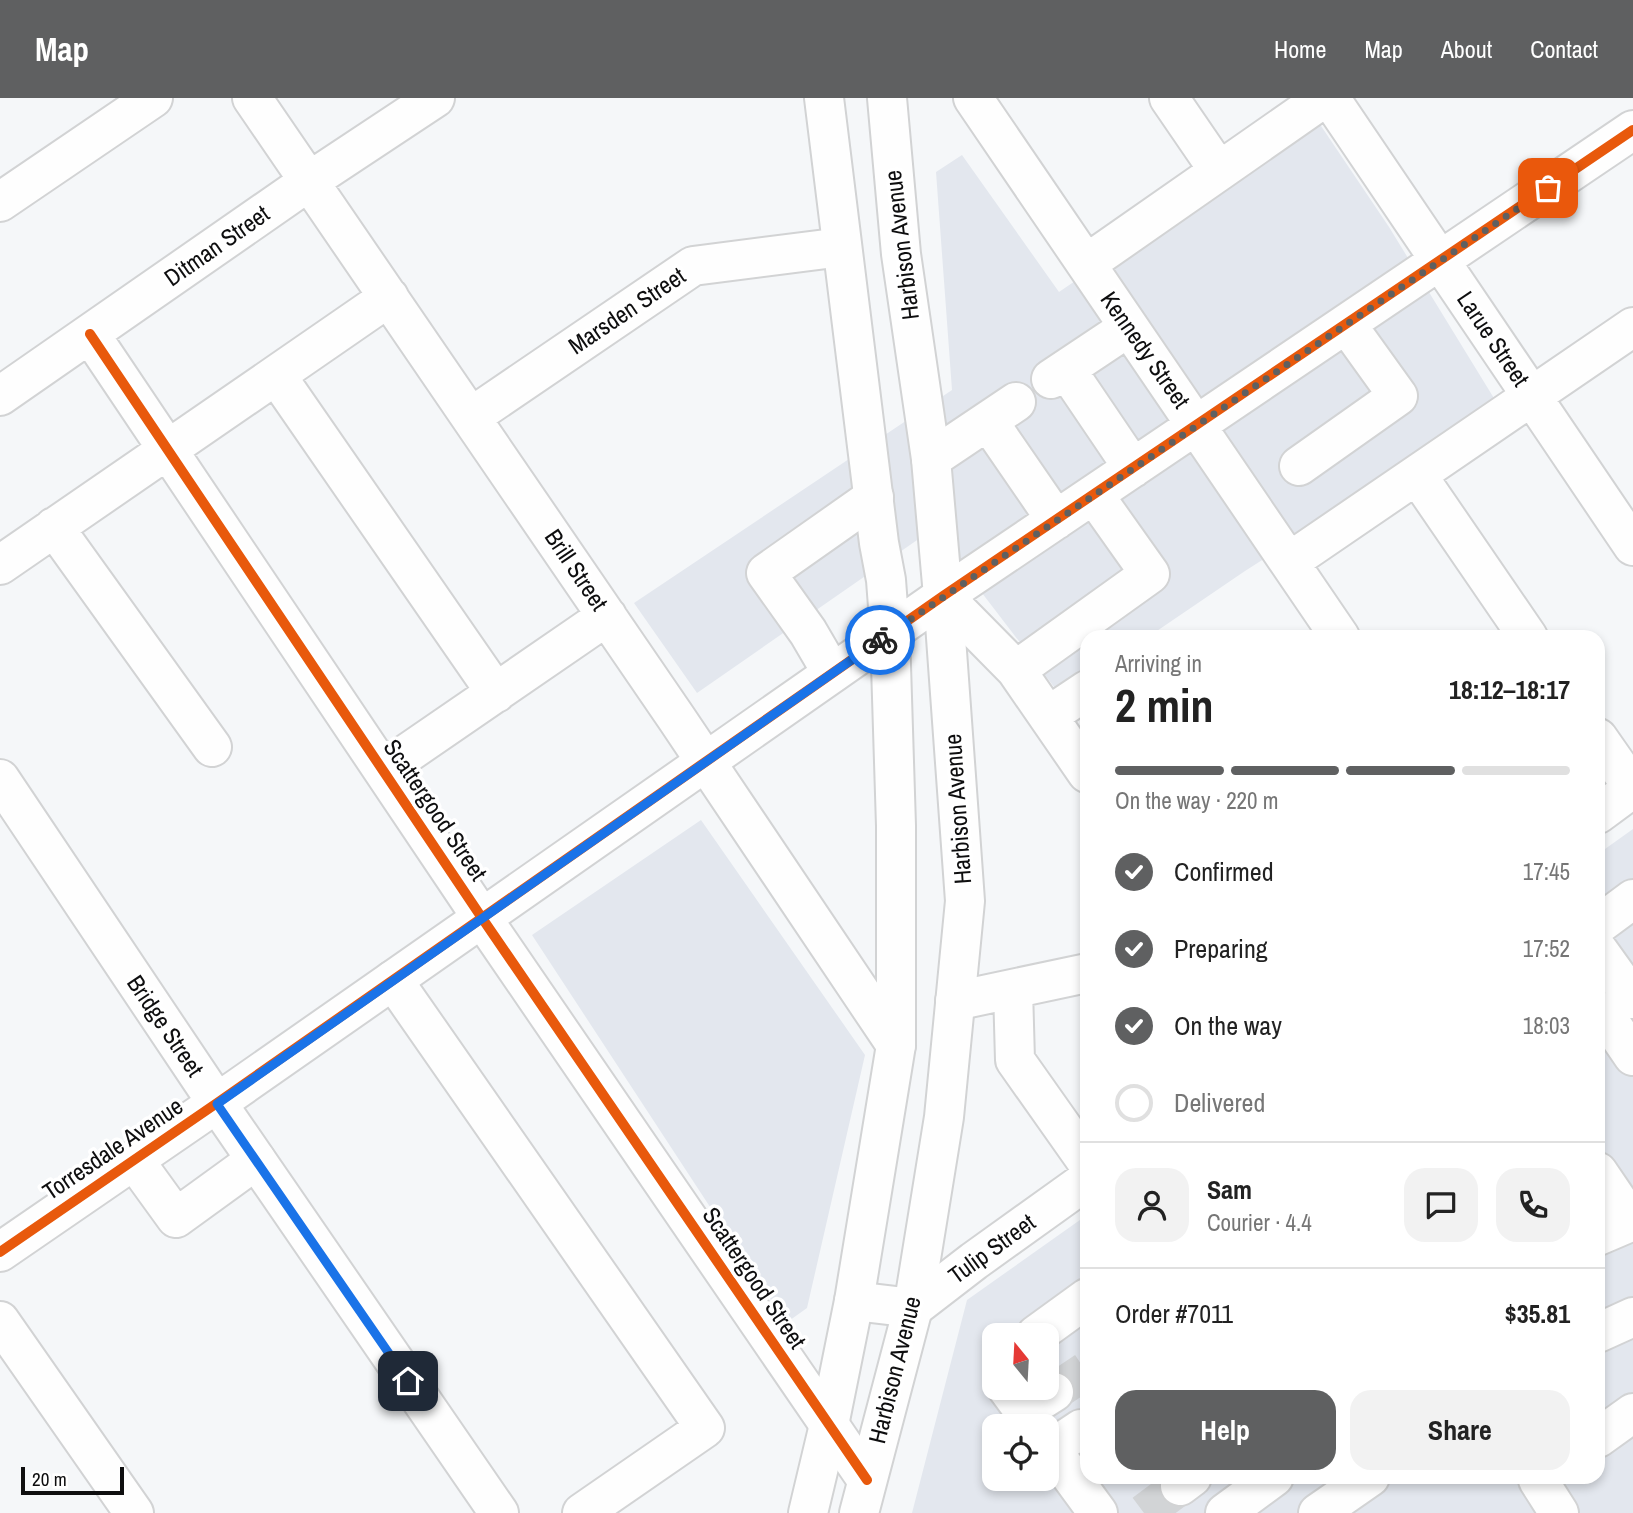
<!DOCTYPE html>
<meta charset="utf-8">
<style>
:root{--surface:#fff;--page:#f2f2f2;--text:#222;--muted:#767676;--line:#e0e0e0;--accent:#5f6061}
body{margin:0;font-family:"Archivo Narrow",sans-serif;background:var(--page);color:var(--text);height:100vh;display:flex;flex-direction:column;font-size:26px;white-space:nowrap}
*{box-sizing:border-box;margin:0}
p{font-size:23px;color:var(--muted)}
.icon{flex:none;width:38px;height:38px;fill:none;stroke:currentColor;stroke-width:2;stroke-linecap:round;stroke-linejoin:round}
.map{position:relative;flex:1;overflow:hidden}
.drawer{position:absolute;left:1080px;top:532px;width:525px;height:854px;display:flex;flex-direction:column;background:var(--surface);border-radius:21px;box-shadow:0 4px 10px #0003}
.drawer>*{flex:none}
.needle{width:46px;rotate:342deg}
.buttons{position:absolute;left:982px;top:1225px;display:grid;gap:14px}
.buttons a{display:grid;place-items:center;width:77px;height:77px;border-radius:14px;background:var(--surface);box-shadow:0 4px 10px #0003;font-size:35px}
.scale{position:absolute;left:21px;bottom:18px;width:103px;box-sizing:border-box;padding-left:7px;border:4px solid #0e0e0f;border-top:0;font-size:19px;line-height:24px;white-space:nowrap;color:#0e0e0f;-webkit-text-stroke:5px #fff;paint-order:stroke}
.pin{position:absolute;display:grid;place-items:center;width:60px;height:60px;color:#fff;margin:-30px;border-radius:14px;box-shadow:0 4px 10px #0006}
.courier{position:absolute;display:grid;place-items:center;width:70px;height:70px;margin:-35px;border:5px solid #1a73e8;border-radius:50%;background:#fff;color:#222;box-shadow:0 2px 9px #0007}
.overview em{font-style:normal;font-weight:800}
.overview div{display:flex;flex-direction:column-reverse}
.overview{display:flex;align-items:center;justify-content:space-between;height:119px;padding:0 35px}
h1{font-size:46px;font-weight:800;line-height:52px}
.bar{display:grid;grid-template-columns:repeat(4,1fr);gap:10px 7px;align-content:center;height:84px;padding:0 35px}
.bar i{height:9px;border-radius:5px;background:var(--line)}
.bar .selected{background:var(--accent)}
.bar p{grid-column:span 4}
.line{display:flex;align-items:center;gap:18px;padding:0 35px;border-top:2px solid var(--line)}
.line div{flex:1}
.round{display:grid;place-items:center;flex:none;width:74px;height:74px;border-radius:21px;background:var(--page)}
ol{padding:0 35px;list-style:none}
li{display:flex;align-items:center;gap:21px;height:77px}
li p{margin-inline-start:auto}
li .icon{padding:7px;border-radius:50%;background:var(--accent);color:#fff;stroke-width:4}
li:last-child{color:var(--muted)}
li i{width:38px;height:38px;border:4px solid var(--line);border-radius:50%}
.action{display:flex;gap:14px;margin-top:auto;padding:14px 35px}
.action a{flex:1;height:80px;border-radius:21px;background:var(--accent);color:#fff;font-size:28px;font-weight:800;line-height:80px;text-align:center}
.action a+a{background:var(--page);color:var(--text)}
header{display:flex;align-items:center;gap:42px;box-sizing:border-box;height:98px;padding:0 35px;background:var(--accent);color:#fff}
header strong{font-size:33px}
nav{display:flex;gap:38px;margin-inline-start:auto;font-size:24px}
.map>svg:first-child{display:block}
.built{fill:#e3e7ee;fill-rule:evenodd}
.lines{fill:none;stroke-linecap:round;stroke-linejoin:round}
.minor-tunnel{stroke:#d2d4d6;stroke-width:38;stroke-dasharray:38 19;stroke-linecap:butt}
.minor-casing{stroke:#d2d3d4;stroke-width:42}
.major-casing{stroke:#d2d3d4;stroke-width:42}
.minor{stroke:#fefefe;stroke-width:38}
.major{stroke:#fefefe;stroke-width:38}
.cycleway-casing{stroke:#fff;stroke-width:15}
.cycleway{stroke:#e8590c;stroke-width:10}
.done{stroke:#5f6061;stroke-width:7;stroke-dasharray:0 12.6}
.route{stroke:#1a73e8;stroke-width:9}
.labels{text-anchor:middle;stroke-width:7;stroke-linejoin:round;paint-order:stroke}
.street-label{font-size:24px;fill:#0e0e0f;stroke:#fff}
</style>
<header>
<strong>Map</strong>
<nav><a>Home</a><a>Map</a><a>About</a><a>Contact</a></nav>
</header>
<div class="map">
<svg width="1633" height="1415" viewBox="0 0 1633 1415">
<rect width="100%" height="100%" fill="#f5f7f9"/>
<path class="built" d="M1315 19 1389 129 1500 310 1245 473 1148 539H1087V581L1061 598 933 431 697 595 634 505 952 292 936 74 962 57 1059 194Z
M701 722 865 957 807 1210 786 1225 532 837Z
M1633 731V1415H912L967 1202 1087 1117V1379H1598V756ZM994 1237H1046V1290H994ZM994 1328H1046V1381H994Z"/>
<g class="lines">
<path class="minor-tunnel" d="M1054 1294 1087 1272
M1144 1415 1180 1388"/>
<g class="minor-casing">
<path id="minor" d="M252 0 677 621 896 947
M973 0 1340 539
M1169 0 1219 73
M1330 0 1633 448
M0 104 153 0
M1086 166 1324 0
M389 199 276 277 496 595
M90 236 482 820 867 1382
M1066 271 1133 370
M1051 281 1129 229
M0 298 308 84 435 0
M471 319 693 168 842 149
M988 323 1056 422
M931 361 1016 304
M1299 368 1398 298 1347 227
M1417 377 1528 539
M54 429 212 649
M1289 464 1633 229
M0 467 276 277
M1016 572 1150 476 1094 397
M832 575 808 534 766 475 874 399
M1048 618 1087 592
M1598 640 1633 690
M383 672 607 518
M1087 675 1016 572 943 498 1633 32
M1598 716 1633 690
M1598 827 1633 801
M1598 852 1633 901
M393 882 705 1330 582 1415
M1013 891 1015 962 1087 1064
M955 903 1087 875
M1598 914H1603L1633 958
M134 1062 176 1120 256 1062
M1598 1074 1632 1124
M1598 1138 1633 1123
M854 1203 913 1210 974 1163 1087 1082
M0 1223 134 1415
M1598 1235 1633 1219
M1036 1237 1087 1200
M1007 1290 1035 1328
M1024 1313 1054 1294
M1598 1340 1633 1315
M1046 1344 1098 1415
M1051 1351 1081 1331
M1542 1379 1538 1382 1559 1415
M1180 1388 1192 1379
M1225 1415 1274 1379
M1318 1415 1370 1379"/>
</g>
<g class="major-casing">
<path id="major" d="M0 681 217 1005 499 1415
M0 1154 217 1005 943 498
M808 1415 829 1327 854 1203 896 947V728L890 535 886 482 879 445 824 0
M859 1415 913 1210 944 1019 965 803 943 498 931 361 901 156 887 0"/>
</g>
<use href="#minor" class="minor"/>
<use href="#major" class="major"/>
<g class="cycleway-casing">
<path id="cycleway" d="M90 236 482 820 867 1382
M0 1154 217 1005 943 498 1633 32"/>
</g>
<use href="#cycleway" class="cycleway"/>
</g>
<g class="lines">
<path class="done" d="M880 542 1548 90"/>
<path class="route" d="M408 1283 217 1006 880 542"/>
</g>
<g class="labels">
<g class="street-label">
<text transform="translate(902 147) rotate(-97)" y="8">Harbison Avenue</text>
<text transform="translate(217 148) rotate(-35)" y="8">Ditman Street</text>
<text transform="translate(627 213) rotate(-34)" y="8">Marsden Street</text>
<text transform="translate(1493 241) rotate(56)" y="8">Larue Street</text>
<text transform="translate(1145 252) rotate(55)" y="8">Kennedy Street</text>
<text transform="translate(576 472) rotate(56)" y="8">Brill Street</text>
<text transform="translate(958 711) rotate(-94)" y="8">Harbison Avenue</text>
<text transform="translate(435 712) rotate(56)" y="8">Scattergood Street</text>
<text transform="translate(165 928) rotate(56)" y="8">Bridge Street</text>
<text transform="translate(113 1051) rotate(-34)" y="8">Torresdale Avenue</text>
<text transform="translate(992 1151) rotate(-36)" y="8">Tulip Street</text>
<text transform="translate(754 1180) rotate(56)" y="8">Scattergood Street</text>
<text transform="translate(895 1272) rotate(-76)" y="8">Harbison Avenue</text>
</g>
</g>
</svg>
<div class="buttons">
<a><svg class="needle" viewBox="-14 -14 28 28"><path d="M0-13l5 13h-10z" fill="#e53935"/><path d="M0 13l5-13h-10z" fill="#767676"/></svg></a>
<a><svg class="icon" aria-label="locate" viewBox="0 0 24 24"><circle cx="12" cy="12" r="6"/><path d="M12 2v4M12 18v4M2 12h4M18 12h4"/></svg></a>
</div>
<div class="scale">20 m</div>
<div class="pin" style="left:1548px;top:90px;background:#ea580c"><svg class="icon" aria-label="bag" viewBox="0 0 24 24"><path d="M5 8h14l-1 12H6zM9 8a3 3 0 0 1 6 0"/></svg></div>
<div class="pin" style="left:408px;top:1283px;background:#1f2937"><svg class="icon" aria-label="home" viewBox="0 0 24 24"><path d="M3 11l9-7 9 7M6 9v11h12V9"/></svg></div>
<div class="courier" style="left:880px;top:542px"><svg class="icon" aria-label="bike" viewBox="0 0 24 24"><circle cx="6" cy="16" r="4"/><circle cx="18" cy="16" r="4"/><path d="M6 16l4-8h5l3 8M10 8l3 8H6M13 5h3"/></svg></div>
<section class="drawer">
<div class="overview"><div><h1>2 min</h1><p>Arriving in</p></div><em>18:12–18:17</em></div>
<div class="bar"><i class="selected"></i><i class="selected"></i><i class="selected"></i><i></i><p>On the way · 220 m</p></div>
<ol>
<li><svg class="icon" aria-label="check" viewBox="0 0 24 24"><path d="M5 12l5 5 9-10"/></svg>Confirmed<p>17:45</p></li>
<li><svg class="icon" aria-label="check" viewBox="0 0 24 24"><path d="M5 12l5 5 9-10"/></svg>Preparing<p>17:52</p></li>
<li><svg class="icon" aria-label="check" viewBox="0 0 24 24"><path d="M5 12l5 5 9-10"/></svg>On the way<p>18:03</p></li>
<li><i></i>Delivered</li>
</ol>
<div class="line" style="height:126px"><a class="round"><svg class="icon" aria-label="person" viewBox="0 0 24 24"><circle cx="12" cy="8" r="4"/><path d="M4 21q1-7 8-7t8 7"/></svg></a><div><b>Sam</b><p>Courier · 4.4</p></div><a class="round"><svg class="icon" aria-label="chat" viewBox="0 0 24 24"><path d="M4 5h16v11H9l-5 4z"/></svg></a><a class="round"><svg class="icon" aria-label="phone" viewBox="0 0 24 24"><path d="M5 4h4l2 5-3 2q2 4 5 5l2-3 5 2v4C11 20 4 13 5 4z"/></svg></a></div>
<div class="line" style="height:91px"><div>Order #7011</div><b>$35.81</b></div>
<div class="action"><a>Help</a><a>Share</a></div>
</section>
</div>
